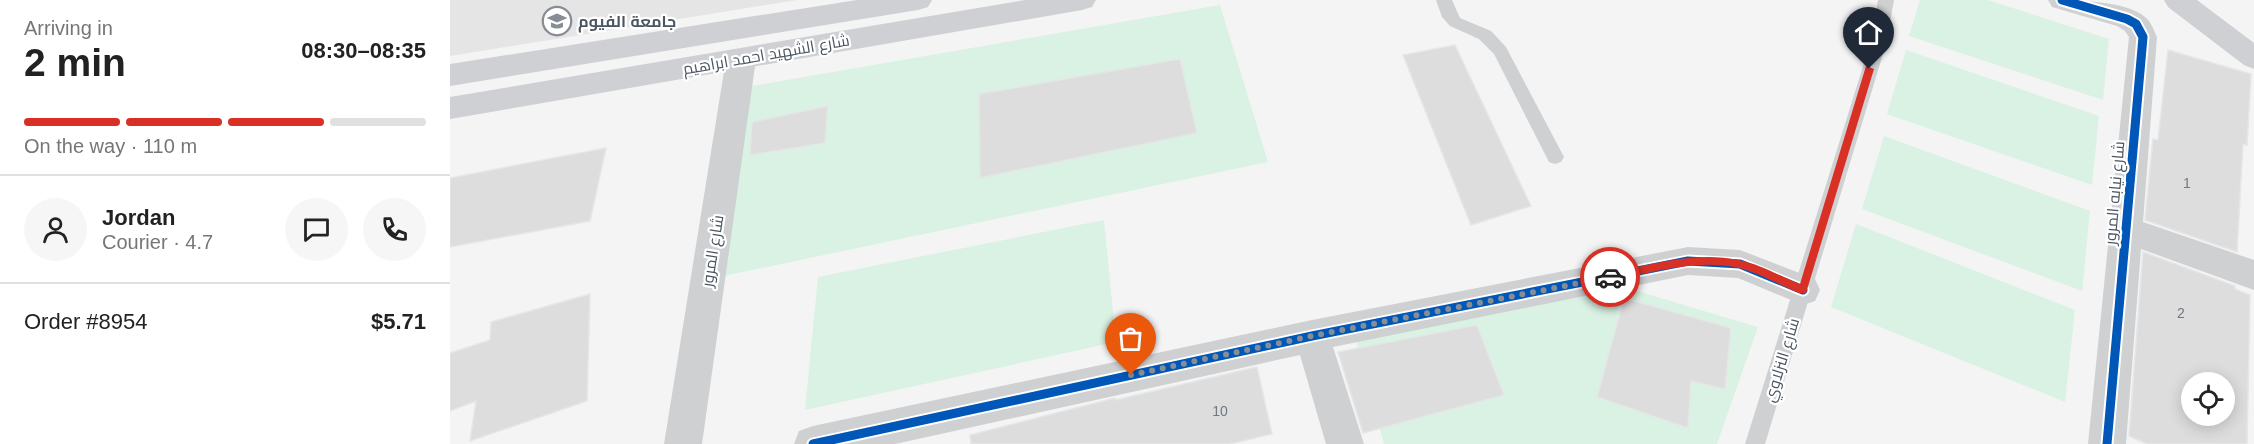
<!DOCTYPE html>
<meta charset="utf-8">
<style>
:root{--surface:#fff;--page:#f6f6f6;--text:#222;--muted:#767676;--line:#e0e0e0;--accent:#d93025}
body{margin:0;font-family:Helvetica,Cairo,sans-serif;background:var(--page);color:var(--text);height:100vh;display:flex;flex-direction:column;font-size:22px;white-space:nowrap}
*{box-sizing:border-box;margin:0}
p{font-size:20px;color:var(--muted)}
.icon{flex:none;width:33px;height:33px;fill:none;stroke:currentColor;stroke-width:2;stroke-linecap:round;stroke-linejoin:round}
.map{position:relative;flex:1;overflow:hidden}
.sheet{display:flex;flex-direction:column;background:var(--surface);width:450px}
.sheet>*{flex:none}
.fabs{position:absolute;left:1731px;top:372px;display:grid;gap:12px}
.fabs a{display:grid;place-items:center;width:54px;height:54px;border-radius:50%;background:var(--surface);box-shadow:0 3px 15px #0003;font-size:30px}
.pin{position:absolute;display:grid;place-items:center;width:51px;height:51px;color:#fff;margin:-62px -26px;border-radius:50% 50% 50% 0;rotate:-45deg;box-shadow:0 0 6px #0007}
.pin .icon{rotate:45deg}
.courier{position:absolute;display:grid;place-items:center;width:60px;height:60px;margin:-30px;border:4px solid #d93025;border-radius:50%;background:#fff;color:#222;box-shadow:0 2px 8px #0007}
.overview em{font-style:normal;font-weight:800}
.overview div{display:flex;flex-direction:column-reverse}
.overview{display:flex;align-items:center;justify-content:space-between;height:102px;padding:0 24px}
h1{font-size:39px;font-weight:800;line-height:45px}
.bar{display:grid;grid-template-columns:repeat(4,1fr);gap:9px 6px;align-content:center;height:72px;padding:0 24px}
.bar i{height:8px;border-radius:4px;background:var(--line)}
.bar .active{background:var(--accent)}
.bar p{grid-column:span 4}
.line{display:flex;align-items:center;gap:15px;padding:0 24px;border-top:2px solid var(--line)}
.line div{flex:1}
.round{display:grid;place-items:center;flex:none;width:63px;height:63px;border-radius:32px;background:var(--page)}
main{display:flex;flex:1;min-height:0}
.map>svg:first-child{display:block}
.education{fill:#e6e5e6}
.green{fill:#d9f2e3}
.building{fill:#ddddde;stroke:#e5e6e7;stroke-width:1.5;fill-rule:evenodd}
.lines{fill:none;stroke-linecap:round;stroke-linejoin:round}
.lane{fill:#ced0d2;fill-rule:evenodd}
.street{fill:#ced0d2;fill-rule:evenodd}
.secondary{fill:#ced0d4;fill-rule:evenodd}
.cycleway-casing{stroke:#fff;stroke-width:13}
.cycleway{stroke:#0057b8;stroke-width:9}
.route{fill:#d93025}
.done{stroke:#868d94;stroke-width:6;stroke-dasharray:0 10.8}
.labels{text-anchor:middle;stroke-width:4.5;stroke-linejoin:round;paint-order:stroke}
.number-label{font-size:14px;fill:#707881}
.poi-label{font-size:16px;font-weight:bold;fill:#4a5661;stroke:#fff;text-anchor:start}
.street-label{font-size:16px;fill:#4a5661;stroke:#fff}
</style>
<main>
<section class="sheet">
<div class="overview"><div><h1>2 min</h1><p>Arriving in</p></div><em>08:30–08:35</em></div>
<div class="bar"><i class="active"></i><i class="active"></i><i class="active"></i><i></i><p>On the way · 110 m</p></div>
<div class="line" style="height:108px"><a class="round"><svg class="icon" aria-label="person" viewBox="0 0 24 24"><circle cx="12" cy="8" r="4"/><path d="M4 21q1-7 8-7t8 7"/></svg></a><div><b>Jordan</b><p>Courier · 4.7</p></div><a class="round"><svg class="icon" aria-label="chat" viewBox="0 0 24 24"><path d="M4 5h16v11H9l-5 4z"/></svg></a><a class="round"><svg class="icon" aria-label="phone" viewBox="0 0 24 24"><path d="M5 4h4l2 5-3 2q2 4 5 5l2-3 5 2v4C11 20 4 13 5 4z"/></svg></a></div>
<div class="line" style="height:78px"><div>Order #8954</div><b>$5.71</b></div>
</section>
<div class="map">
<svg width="1804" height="444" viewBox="0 0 1804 444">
<rect width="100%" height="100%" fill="#f4f4f4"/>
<path class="education" d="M0 0H347L0 56Z"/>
<path class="green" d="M1470 0H1538L1659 39 1653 100 1459 36Z
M770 5 818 162 269 277 296 87Z
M1456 50 1649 116 1642 185 1437 114Z
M1434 136 1640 211 1632 291 1412 209Z
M654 220 666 342 355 410 368 277Z
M1406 224 1625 310 1615 402 1381 307Z
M1160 283 1308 327 1267 444H934L904 332Z"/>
<path class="building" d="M1005 45 1081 206 1021 225 953 55Z
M1718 50 1801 74 1797 145 1793 144 1787 252 1695 220 1703 139 1708 140Z
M730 59 747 133 530 178 529 94Z
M378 106 375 143 300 155 302 122Z
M156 148 140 221 0 247V178Z
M1693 252 1785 286V289L1800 295 1797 444H1697L1679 436ZM1742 382H1774V416H1742Z
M140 294 137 401 20 441 26 401 0 411V353L40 340 41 322Z
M1174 298 1281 328 1275 389 1241 381 1238 428 1147 397Z
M1027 325 1054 395 913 433 888 352Z
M807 367 822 434 780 444H521L520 435 665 398V400Z"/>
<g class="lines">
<path class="lane" d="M986 0H1002L1010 18 1041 31 1056 47 1114 157 1111 162 1105 164 1099 162 1044 54 1029 39 1000 26 992 17Z
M1428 0H1444L1436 44 1315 444H1295L1420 44Z"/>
<path class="street" d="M1598 0C1622 0 1676 0 1695 17 1701 21 1704 31 1707 37L1693 222 1804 260V290L1691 249 1676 444H1638L1679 37 1675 31 1667 26 1602 7Z
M291 48 301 52 306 59 252 444H214L276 59 281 52Z
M1238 247 1290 250 1365 279 1370 290 1365 301 1353 305 1288 278 1238 275 883 347 914 444H876L850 355 445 444H344L349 431 363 426 862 320Z"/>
<path class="secondary" d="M407 0H482L478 7 468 10 0 86V64Z
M575 0H646L642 7 632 10 0 119V97Z
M1714 0H1747L1804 43V69L1794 65 1718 7Z"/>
<g class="cycleway-casing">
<path id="cycleway" d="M1612 0 1677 19 1686 24 1693 37 1657 444
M363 444 862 336 1238 261 1290 264 1353 290"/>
</g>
<use href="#cycleway" class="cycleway"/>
</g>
<path class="route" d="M1416 66 1424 69 1356 293H1349C1330 285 1309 273 1289 268 1247 258 1201 273 1160 281L1157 280 1155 277 1160 273C1202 264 1246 251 1289 260 1309 264 1330 276 1350 284Z"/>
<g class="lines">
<path class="done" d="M681 375 862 336 1160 277"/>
</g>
<defs>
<g id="university-ring" transform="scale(1.5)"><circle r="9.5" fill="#fff" stroke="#868d94" stroke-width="1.5"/><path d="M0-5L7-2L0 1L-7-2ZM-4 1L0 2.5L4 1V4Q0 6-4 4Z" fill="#868d94"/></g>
</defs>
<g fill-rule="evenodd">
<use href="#university-ring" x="107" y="21"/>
</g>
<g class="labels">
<g class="number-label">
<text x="1737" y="188">1</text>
<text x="1731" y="318">2</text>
<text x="770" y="416">10</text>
</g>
<g class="poi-label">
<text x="128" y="27">جامعة الفيوم</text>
</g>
<g class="street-label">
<text transform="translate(316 54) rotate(-10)" y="6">شارع الشهيد احمد ابراهيم</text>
<text transform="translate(1664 193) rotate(-85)" y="6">شارع نيابه المرور</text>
<text transform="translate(262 251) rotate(-81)" y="6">شارع المرور</text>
<text transform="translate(1331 360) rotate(-73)" y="6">شارع النزلاوي</text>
</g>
</g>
</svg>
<div class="fabs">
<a><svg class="icon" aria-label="locate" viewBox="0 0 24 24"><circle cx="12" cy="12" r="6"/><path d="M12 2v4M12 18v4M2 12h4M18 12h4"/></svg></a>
</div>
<div class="pin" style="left:681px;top:375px;background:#ea580c"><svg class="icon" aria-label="bag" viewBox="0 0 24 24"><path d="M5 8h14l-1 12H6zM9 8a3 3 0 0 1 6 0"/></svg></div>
<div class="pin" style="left:1419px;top:69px;background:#1f2937"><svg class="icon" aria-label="home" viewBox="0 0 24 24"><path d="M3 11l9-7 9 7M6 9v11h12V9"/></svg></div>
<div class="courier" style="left:1160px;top:277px"><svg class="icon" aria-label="car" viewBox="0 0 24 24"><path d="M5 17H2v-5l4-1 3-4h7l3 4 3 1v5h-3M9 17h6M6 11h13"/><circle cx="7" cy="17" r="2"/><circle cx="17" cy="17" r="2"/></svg></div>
</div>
</main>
